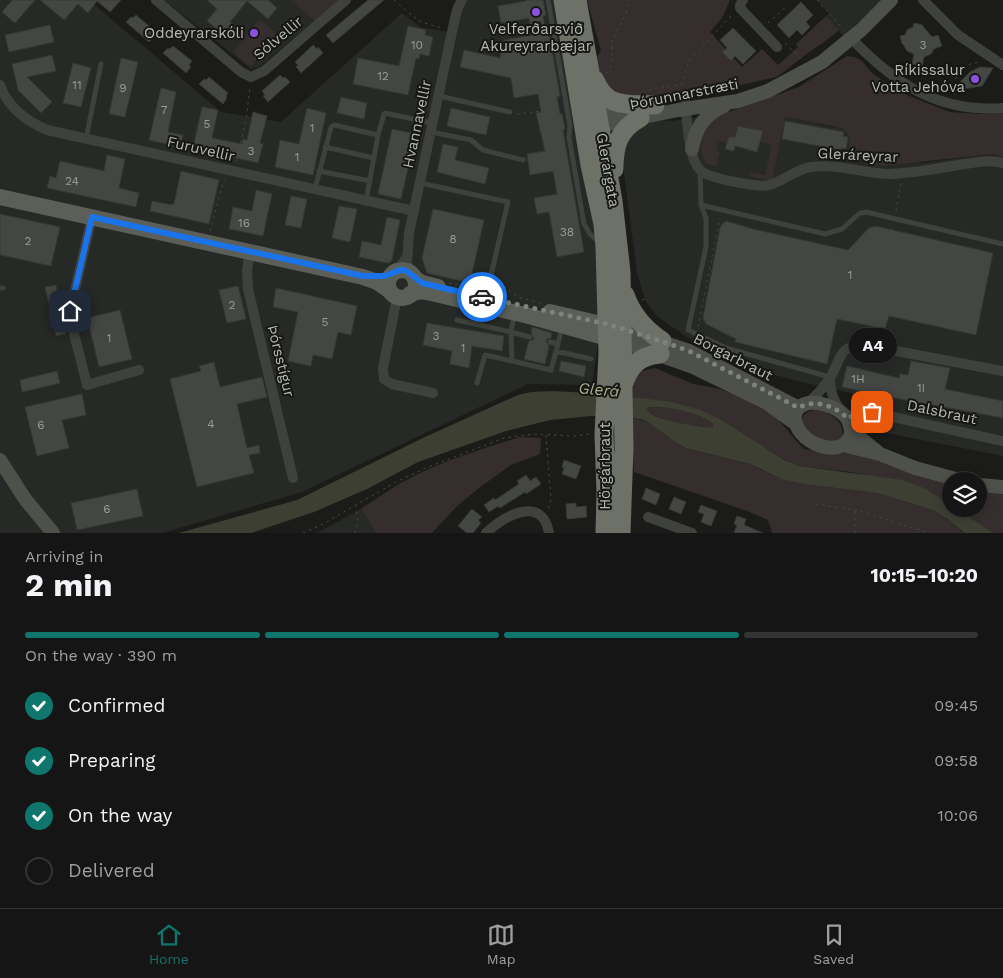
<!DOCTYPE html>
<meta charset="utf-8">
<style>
:root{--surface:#141514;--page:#212222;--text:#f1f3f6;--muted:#9d9fa0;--line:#333434;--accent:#0f766e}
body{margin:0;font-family:"Work Sans",sans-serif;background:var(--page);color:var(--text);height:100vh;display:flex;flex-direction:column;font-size:19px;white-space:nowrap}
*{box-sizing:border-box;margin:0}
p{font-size:16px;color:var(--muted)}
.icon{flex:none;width:28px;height:28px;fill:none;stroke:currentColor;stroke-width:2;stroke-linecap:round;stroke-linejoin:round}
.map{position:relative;height:533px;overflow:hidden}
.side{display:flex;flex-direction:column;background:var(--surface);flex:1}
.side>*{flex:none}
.fabs{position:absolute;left:942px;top:472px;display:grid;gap:10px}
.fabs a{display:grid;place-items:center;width:45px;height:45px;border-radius:50%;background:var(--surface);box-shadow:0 2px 12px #0003,0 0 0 1px var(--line);font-size:25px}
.pin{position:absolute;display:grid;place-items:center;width:42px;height:42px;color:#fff;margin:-21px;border-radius:10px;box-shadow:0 2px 8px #0006}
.courier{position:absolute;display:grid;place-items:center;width:50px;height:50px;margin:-25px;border:4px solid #1a73e8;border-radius:50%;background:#fff;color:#222;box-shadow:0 1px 6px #0007}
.bubble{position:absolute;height:35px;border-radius:18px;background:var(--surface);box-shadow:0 2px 12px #0003,0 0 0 1px var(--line);font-size:16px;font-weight:700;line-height:35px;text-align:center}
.summary em{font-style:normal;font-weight:700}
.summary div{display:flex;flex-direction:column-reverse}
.summary{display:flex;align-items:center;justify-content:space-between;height:85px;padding:0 25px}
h1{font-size:32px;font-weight:700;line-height:38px}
.bar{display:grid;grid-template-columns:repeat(4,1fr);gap:8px 5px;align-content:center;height:60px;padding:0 25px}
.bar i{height:6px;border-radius:4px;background:var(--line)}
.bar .on{background:var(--accent)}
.bar p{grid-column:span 4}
ol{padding:0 25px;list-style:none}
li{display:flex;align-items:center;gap:15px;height:55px}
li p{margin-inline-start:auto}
li .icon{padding:5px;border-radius:50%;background:var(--accent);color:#fff;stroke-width:4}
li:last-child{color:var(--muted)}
li i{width:28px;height:28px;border:2px solid var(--line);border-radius:50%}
.tab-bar{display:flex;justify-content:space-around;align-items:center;height:70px;border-top:1px solid var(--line);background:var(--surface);font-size:14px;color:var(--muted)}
.tab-bar a{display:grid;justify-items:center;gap:2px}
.tab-bar .on{color:var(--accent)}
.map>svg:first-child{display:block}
.built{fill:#272927}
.green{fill:#362d2e}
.water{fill:#3c3f32;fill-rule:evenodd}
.building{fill:#444643;stroke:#353835}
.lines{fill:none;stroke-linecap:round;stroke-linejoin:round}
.path{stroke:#454842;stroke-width:1;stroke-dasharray:2.5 4;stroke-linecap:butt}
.lane{stroke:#3e413c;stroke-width:5}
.street{stroke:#3e413c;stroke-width:10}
.secondary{stroke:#4d514a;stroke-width:14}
.primary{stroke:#5c5f58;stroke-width:16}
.highway{stroke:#6d7168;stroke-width:19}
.done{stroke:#7f837b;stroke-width:5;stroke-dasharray:0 9}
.route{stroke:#1a73e8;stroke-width:6}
.poi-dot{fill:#8b52dd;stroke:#161715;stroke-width:2}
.labels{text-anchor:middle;stroke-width:4;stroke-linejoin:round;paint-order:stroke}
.number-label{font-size:12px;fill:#999d94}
.poi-label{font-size:15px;fill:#b5baaf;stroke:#161715;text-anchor:end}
.street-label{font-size:15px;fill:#b5baaf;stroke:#161715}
.water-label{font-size:16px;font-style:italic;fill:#a8b08a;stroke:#161715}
</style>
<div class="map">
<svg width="1003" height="533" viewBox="0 0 1003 533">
<rect width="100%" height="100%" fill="#1b1c1a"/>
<path class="built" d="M0 0H89L221 112 281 122 402 13 420 27 453 33 465 0H559L601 250 600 328 592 385 528 384 302 492 162 533H0Z
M164 0H340L259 67 251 69Z
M817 0H882L843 36 826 16 829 13Z
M701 117 716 151 719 142 729 137 738 126 763 131 785 117 843 129 850 137 921 163 993 154 1003 157V456L876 431 851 393 801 382 740 365 687 337 658 317 646 302 637 273 624 172 623 149 635 129 656 120 672 121Z
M361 509 376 533H317Z"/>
<path class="green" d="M291 0H340L316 22Z
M587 0H730L722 18 710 32 742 67 762 49 778 65 798 47 796 44 826 16 839 30C828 40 816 47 804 56 794 63 786 71 776 77L693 96 637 102 609 96 594 61 601 51Z
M258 21H262L276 33V36L252 65H248L234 53V50Z
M847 56 855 57 862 61 871 72 897 91 929 104 950 112 979 114 1003 113V157L993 154 881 166 849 156 850 137 843 129 832 126 785 117 772 181 749 176V172L765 175 772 145 761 142 763 132 735 137H729L727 143 719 142 716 151 720 152 716 167 705 163C696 141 701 129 719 115L799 87Z
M655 368 693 384 720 389 765 407 773 413 798 443 804 449 823 452 851 453 884 460 951 483V505L926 489 851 472 800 466 784 460 722 420 631 398 632 382 642 371Z
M649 407C667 406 700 412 713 424V427C705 429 665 420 657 417 652 415 650 413 647 409Z
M815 410C830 411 846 422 842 438L836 442 816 440 801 423C803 414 806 412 815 410Z
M631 417 649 423 675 442 686 448 750 464 770 474 803 484 877 493 933 510 949 520 963 533H772L768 520 747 511 634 472Z
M520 437 541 438 540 454 511 465 483 485 458 505 432 533H376L361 509C373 501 384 493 396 486 431 465 481 449 520 437Z
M979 488 1003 491V533H992L957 509H979Z"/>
<path class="water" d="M553 391 589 393 649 399 672 402 700 410 722 420 784 460 800 466 903 480 926 489 951 505V509H957L993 533H964L949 520 933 510 877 493 803 484 782 479 750 464 686 448 675 442 649 423 643 420 630 417 591 416 550 420 506 431 418 462 367 489 314 512 251 533H179L297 500 425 437 518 395 531 392ZM649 407C667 406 700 412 713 424V427C705 429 665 420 657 417 652 415 650 413 647 409Z"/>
<path class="building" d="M12 0H35L15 23 2 12Z
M40 0H121L110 12 97 1 88 13 78 4 64 20Z
M207 0H268L277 8 268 19 247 1 230 22 238 28 229 39 207 21 217 9Z
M368 0H384L333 43 326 35Z
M526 0H543L546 15 543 16 546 32H549L560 96 557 97 560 114H562L565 129 563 130 584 252 557 257 549 212 537 214 534 198 557 194 553 171 530 175 527 154 545 151 536 113 541 112 538 94 514 98 511 78 460 67 464 50 500 58 504 40 532 35 529 18 501 23 498 6 526 1Z
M801 2 813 15 806 22 810 27 802 35 797 30 789 38 777 25Z
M136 15 155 31 152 34 154 36 149 42 126 22 131 17 133 18Z
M914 23 922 25 932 37 938 35 942 46 934 49 931 54 924 57 922 67 912 64 914 54 907 51 903 44H902L900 36 905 35 907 30 913 27Z
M50 25 54 42 9 52 5 35Z
M408 26 426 30 425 35 433 37 429 56 420 54 419 59 416 58 408 95 353 84 358 58 399 66Z
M733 28 756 51 743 64 735 56 731 61 722 52 727 48 720 40Z
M313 45 317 49 318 47 323 53 301 73 296 67 298 65 295 62Z
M173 46 192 61 189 65 191 67 186 73 163 53 168 48 170 49Z
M52 55 56 71 27 77 52 102 41 113 18 90 12 64Z
M121 58 138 62 125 117 109 114Z
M73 63 91 68 81 107 63 103Z
M980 67 993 68 982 86 951 91 970 72Z
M280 75 283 78 285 77 290 82 268 102 263 96 265 95 262 91Z
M209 77 228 93 226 96 227 98 223 104 199 84 204 79 206 80Z
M161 88 176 92 168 132 183 135 180 147 149 140Z
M341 97 367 103 364 119 337 113Z
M202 107 218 110 212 138 242 144 243 139 247 140 253 112 267 116 260 143 263 144 258 163 193 148Z
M307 108 326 113 313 175 275 167 280 140 299 144Z
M451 108 490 117 486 135 447 126Z
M785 121 844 132 843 136 848 137 846 149 841 148V150L782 139Z
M738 126 763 131 757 152 735 146 734 151 725 149 729 137H735Z
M392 129 416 134 401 199 378 194Z
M443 144 458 147 455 160 489 168 485 184 437 172Z
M107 155 125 159 119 188 139 193 136 207 47 188 50 176 56 178 60 161 104 171Z
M181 171 219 180 209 224 150 211 152 201 172 205 173 203 174 204Z
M256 190 272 194 263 236 229 229 233 207 252 211Z
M291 196 307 199 301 228 285 225Z
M339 206 357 209 350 242 332 238Z
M433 209 484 220 470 283 427 273 422 258Z
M0 214 60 227 51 266 0 255Z
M387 217 400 220 392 260 389 263H387L359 257 362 241 381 245Z
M726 221 753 229 848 250 869 228 875 226 993 253 976 335 889 316 885 329 837 319 827 364 735 342 736 339 706 324 703 318 720 228 722 224Z
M56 285 66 334 56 336 45 287Z
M238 286 246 319 227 323 219 290Z
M276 288 357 306 351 335 338 332 332 359 313 355 311 366 288 361 298 312 273 307Z
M120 310 132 359 99 367 87 318Z
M427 323 504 336 502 351 472 346 469 368 450 364 452 351 423 345Z
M532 327 552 333 551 338 547 339 546 341 549 346 545 364 524 359 529 341 533 340 534 338 531 333Z
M561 361 586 366 584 377 559 371Z
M911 361 950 368 945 389 1003 401V418L895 398 842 387 847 366 899 378 900 374 908 375Z
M214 362 220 387 262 377 267 397 237 404 247 448 259 445 260 453 249 455 254 473 197 487 170 379 201 371 199 366Z
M57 371 60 383 22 392 20 380Z
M82 394 86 415 62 420 69 448 37 456 25 407Z
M564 460 581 466 576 479 562 474 564 468 562 467Z
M526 475 530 481 536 477 541 484 526 494 525 492 500 508 498 506 489 512 484 505 494 498 495 500 519 484 517 481Z
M646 488 660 494 656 505 642 499Z
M137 489 143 516 77 530 71 503Z
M674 497 686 502 681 514 669 509Z
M576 503V507L586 506 587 517 567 519 566 504Z
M701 505 717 511 711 526 701 522 704 514 698 512Z
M472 509 482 517 478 520 481 523 473 533H467L458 526Z
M737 516 746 519 744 525 763 533H734L737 525 734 524Z"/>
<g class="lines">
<path class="path" d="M394 0C414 17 417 23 444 28
M817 0 844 30
M768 23 788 5
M785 43 802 60
M606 73 609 71 612 62V41L626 14 629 0
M649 91C657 85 672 88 683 83L689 61 731 16 732 13
M955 95 950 84 970 64 980 62
M517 114 541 111
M236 162 246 120 250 88
M896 211 901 183
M210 231 223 183 225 180
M892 231 893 225
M499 282 517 297 541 303
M449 283 468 286H472
M642 300 648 298
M698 327 720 218
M546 435 551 499 548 510
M816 504 860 511 929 533
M303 533 323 524 394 483 426 468 504 438 534 434 575 436 590 434
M355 533 358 522 356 507
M855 533V511"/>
<path class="lane" d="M548 0 570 126 569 137 584 224 590 234 598 241
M439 96 510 112
M431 132 471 140 483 150 523 160
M86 139 101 64
M325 147 374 158
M700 170 701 205 825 234 842 229 860 213 866 212 1003 244
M319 171 370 181
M420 183 508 202 492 271C487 284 483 290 469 295
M315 189 331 127 334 125 378 135
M366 201 378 135 384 114 385 113 432 123
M701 205 706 218V247L688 330 726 348 830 377
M492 274 493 288 502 302
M0 288H3
M514 316 511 332 530 337
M457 320 511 332 512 361 551 370 558 344
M550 342 558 344 562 328
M556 351 591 359
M477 383 485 355 512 361"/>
<path class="street" d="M156 0 241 72 251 77 264 71 346 0
M743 0 740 5V8L777 47
M923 0 958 35 1003 65
M851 38C894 83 938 113 1003 108
M0 85C8 108 26 121 47 130L414 211
M685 100C687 118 688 158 700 170 707 178 759 188 769 185 784 181 796 169 811 167 839 163 864 174 890 174 913 173 936 169 958 165 973 163 989 159 1003 163
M92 217 70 311V318L87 385 139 370
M250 252 247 270 248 289 293 478
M397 271 407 257
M410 273 407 262 409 233 455 18 458 7 462 0
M397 297 383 368 384 379 392 384 433 393
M830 377C830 391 833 400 841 411
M806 404C815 397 824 387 830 378 841 360 838 345 864 345L1003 371
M848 419 857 412 865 411 1003 441
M648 517 692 533
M486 533C504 516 542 494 549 533"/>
<path class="secondary" d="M591 124 603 115 636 109
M590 128 678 110 738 101 768 91 822 62 861 30 891 0
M692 149C695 129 704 114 724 106
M623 329 689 351 799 408
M622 342 693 367 767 403 796 424
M851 429C852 461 798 448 795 419 794 414 797 409 801 406 814 398 838 407 847 418 850 422 849 425 851 429 853 433 875 450 880 454
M843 445 880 454 915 468 963 481
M0 460 25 499 53 533
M979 485 1003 487"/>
<path class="primary" d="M0 197 363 277 377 282 390 291
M388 284a14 14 0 1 1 28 0a14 14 0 1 1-28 0Z
M414 278 422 283 438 287
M410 294 421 291 427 292 529 316 618 341
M550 312 618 328"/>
<path class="highway" d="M563 0 590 165 603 224 605 247 608 353 604 434 606 493 605 533
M577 0 613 201 621 272 624 448 621 533
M595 80C606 109 629 104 655 105
M614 169C614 146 618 130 640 118
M625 295C632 315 644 329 662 341
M623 385C630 365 639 356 660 354"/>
</g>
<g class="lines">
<path class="done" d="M482 297 607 324 667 343 689 351 799 408C814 398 836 406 848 419 856 412 861 410 872 412"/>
<path class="route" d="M70 311 92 217 363 276H385L400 270H404L408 272 422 283 482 297"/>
</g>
<g class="poi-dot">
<circle cx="536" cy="12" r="5"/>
<circle cx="254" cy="33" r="5"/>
<circle cx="975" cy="79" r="5"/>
</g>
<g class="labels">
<g class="number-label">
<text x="417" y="49">10</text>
<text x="923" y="49">3</text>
<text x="383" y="80">12</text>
<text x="77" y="89">11</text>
<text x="123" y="92">9</text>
<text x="164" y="114">7</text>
<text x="207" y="128">5</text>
<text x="312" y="132">1</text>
<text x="251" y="155">3</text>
<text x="297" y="161">1</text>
<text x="72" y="185">24</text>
<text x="244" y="227">16</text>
<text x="567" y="236">38</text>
<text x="453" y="243">8</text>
<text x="28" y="245">2</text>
<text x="850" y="279">1</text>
<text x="232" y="309">2</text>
<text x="325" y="326">5</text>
<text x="436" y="340">3</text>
<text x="109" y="342">1</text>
<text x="463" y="352">1</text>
<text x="858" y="383">1H</text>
<text x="921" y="392">1I</text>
<text x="211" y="428">4</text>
<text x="41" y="429">6</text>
<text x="107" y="513">6</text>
</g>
<g class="poi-label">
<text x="536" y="34" text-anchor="middle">Velferðarsvið<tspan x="536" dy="17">Akureyrarbæjar</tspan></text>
<text x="244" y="38">Oddeyrarskóli</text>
<text x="965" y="75">Ríkissalur<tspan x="965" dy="17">Votta Jehóva</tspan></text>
</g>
<g class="street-label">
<text transform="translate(278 38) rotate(-40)" y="5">Sólvellir</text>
<text transform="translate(684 94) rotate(-11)" y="5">Þórunnarstræti</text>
<text transform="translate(417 124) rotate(-78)" y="5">Hvannavellir</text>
<text transform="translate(201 149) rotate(13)" y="5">Furuvellir</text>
<text transform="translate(858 155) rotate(3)" y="5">Gleráreyrar</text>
<text transform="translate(608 170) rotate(80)" y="5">Glerárgata</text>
<text transform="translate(733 357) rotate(27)" y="5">Borgarbraut</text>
<text transform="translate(281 361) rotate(76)" y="5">Þórsstígur</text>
<text transform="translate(942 412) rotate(12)" y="5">Dalsbraut</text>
<text transform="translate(605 466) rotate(-90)" y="5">Hörgárbraut</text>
</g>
<g class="water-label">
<text transform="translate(599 389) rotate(5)" y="6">Glerá</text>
</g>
</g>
</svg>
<div class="fabs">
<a><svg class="icon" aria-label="layers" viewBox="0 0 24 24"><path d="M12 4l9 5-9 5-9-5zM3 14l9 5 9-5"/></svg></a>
</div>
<div class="pin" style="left:872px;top:412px;background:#ea580c"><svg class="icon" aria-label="bag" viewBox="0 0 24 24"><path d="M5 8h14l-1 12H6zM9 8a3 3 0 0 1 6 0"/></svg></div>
<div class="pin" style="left:70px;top:311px;background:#1f2937"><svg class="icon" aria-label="home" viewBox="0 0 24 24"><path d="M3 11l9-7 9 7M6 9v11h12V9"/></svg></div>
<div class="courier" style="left:482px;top:297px"><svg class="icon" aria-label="car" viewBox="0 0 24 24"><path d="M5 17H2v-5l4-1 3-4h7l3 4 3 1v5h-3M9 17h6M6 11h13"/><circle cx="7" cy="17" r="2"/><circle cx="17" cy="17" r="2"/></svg></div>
<div class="bubble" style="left:849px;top:328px;width:48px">A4</div>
</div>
<section class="side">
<div class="summary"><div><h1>2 min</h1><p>Arriving in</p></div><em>10:15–10:20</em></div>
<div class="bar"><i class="on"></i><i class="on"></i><i class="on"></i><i></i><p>On the way · 390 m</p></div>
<ol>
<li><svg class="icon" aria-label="check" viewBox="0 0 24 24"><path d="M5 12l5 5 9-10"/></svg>Confirmed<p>09:45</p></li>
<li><svg class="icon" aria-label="check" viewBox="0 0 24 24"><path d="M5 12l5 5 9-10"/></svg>Preparing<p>09:58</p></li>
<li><svg class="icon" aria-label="check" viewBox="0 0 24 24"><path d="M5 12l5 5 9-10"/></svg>On the way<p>10:06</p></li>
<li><i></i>Delivered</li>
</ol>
</section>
<nav class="tab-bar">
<a class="on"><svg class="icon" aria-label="home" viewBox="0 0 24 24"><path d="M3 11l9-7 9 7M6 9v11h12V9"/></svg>Home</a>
<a><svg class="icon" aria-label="map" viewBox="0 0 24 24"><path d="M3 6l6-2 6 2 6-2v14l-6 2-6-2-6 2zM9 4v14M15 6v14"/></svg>Map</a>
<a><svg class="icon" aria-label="saved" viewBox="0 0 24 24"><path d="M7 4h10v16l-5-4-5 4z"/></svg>Saved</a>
</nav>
